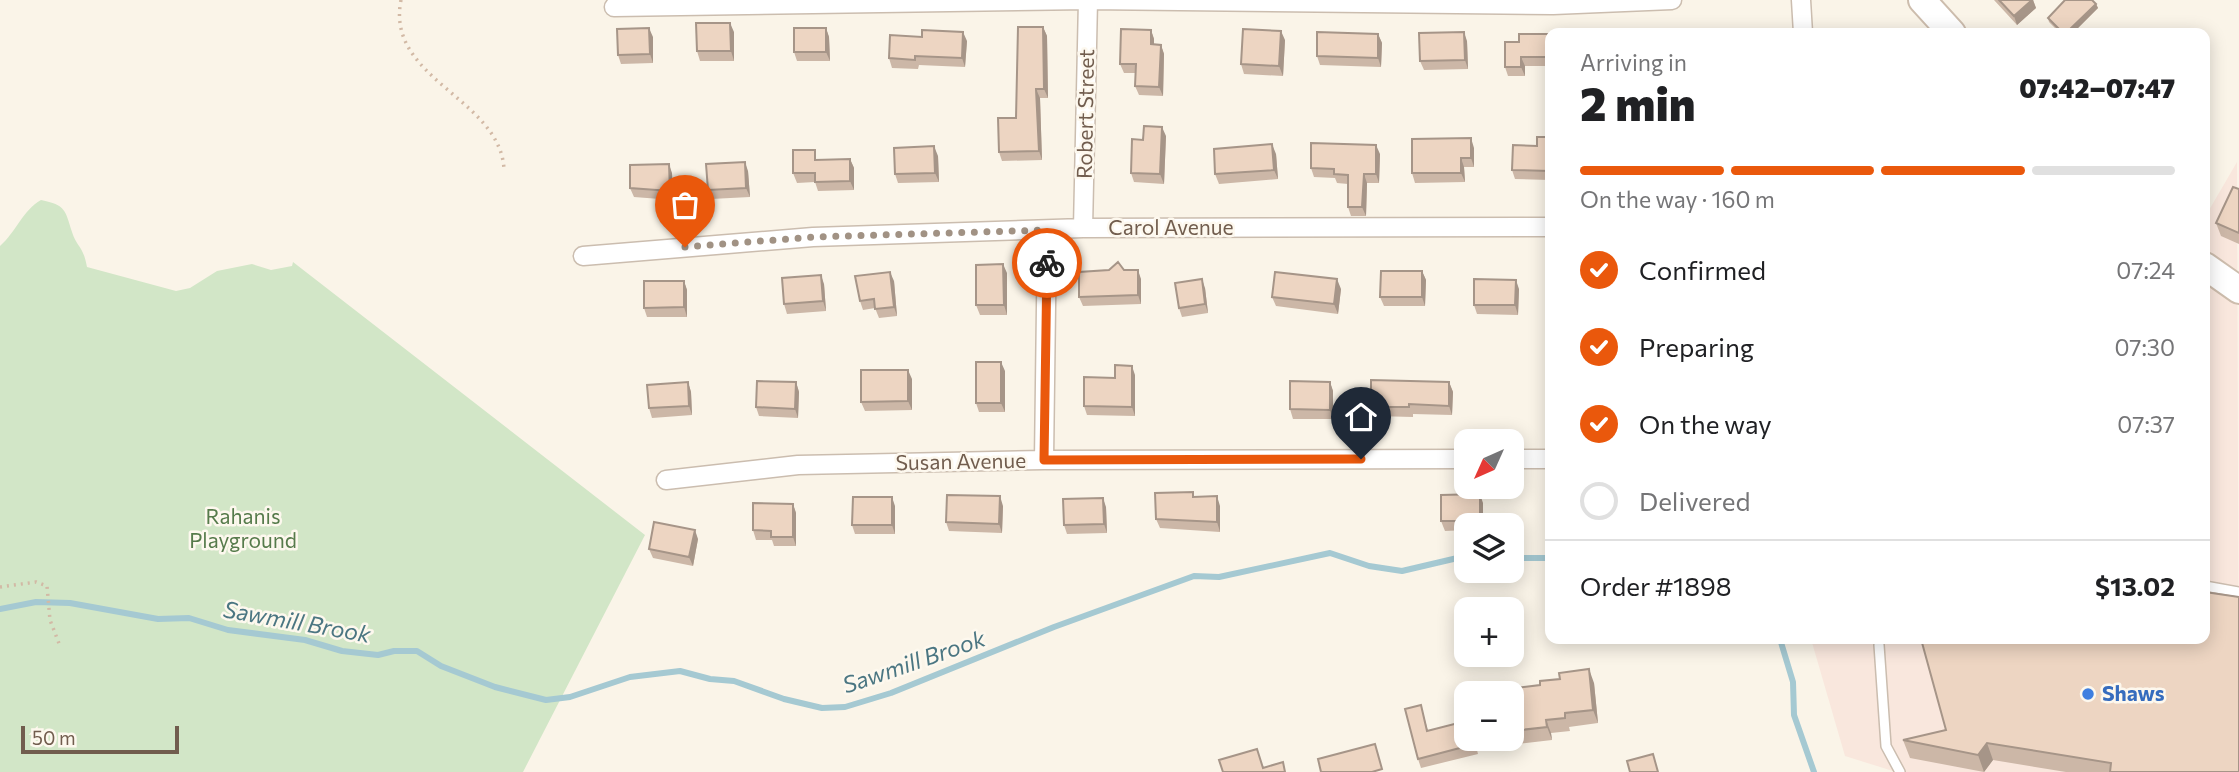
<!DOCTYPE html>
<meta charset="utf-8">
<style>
:root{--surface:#fff;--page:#f6f6f6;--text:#202124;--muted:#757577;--line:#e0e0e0;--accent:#ea580c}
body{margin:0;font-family:Commissioner,sans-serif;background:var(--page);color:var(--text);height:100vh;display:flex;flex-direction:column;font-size:26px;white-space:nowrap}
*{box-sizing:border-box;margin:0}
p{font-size:23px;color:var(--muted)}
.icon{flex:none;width:38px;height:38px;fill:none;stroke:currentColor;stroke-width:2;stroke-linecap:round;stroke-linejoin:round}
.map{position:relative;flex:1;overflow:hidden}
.panel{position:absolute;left:1545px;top:28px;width:665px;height:616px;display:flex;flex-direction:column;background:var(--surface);border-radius:14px;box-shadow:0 4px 18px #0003}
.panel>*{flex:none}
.needle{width:46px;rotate:225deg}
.tools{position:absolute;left:1454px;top:429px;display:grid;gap:14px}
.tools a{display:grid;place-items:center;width:70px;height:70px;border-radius:14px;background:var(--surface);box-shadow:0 4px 18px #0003;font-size:35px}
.scale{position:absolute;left:21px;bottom:18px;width:158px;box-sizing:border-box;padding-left:7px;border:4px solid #715d4e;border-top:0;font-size:19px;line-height:24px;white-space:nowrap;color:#715d4e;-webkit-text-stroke:5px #fdf8ee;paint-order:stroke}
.pin{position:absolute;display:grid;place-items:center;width:60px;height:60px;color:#fff;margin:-72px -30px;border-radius:50% 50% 50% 0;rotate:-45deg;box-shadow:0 0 7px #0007}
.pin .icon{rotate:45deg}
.courier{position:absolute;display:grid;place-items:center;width:70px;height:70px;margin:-35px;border:5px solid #ea580c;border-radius:50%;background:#fff;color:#222;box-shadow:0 2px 9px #0007}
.summary em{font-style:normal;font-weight:800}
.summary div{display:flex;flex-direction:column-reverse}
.summary{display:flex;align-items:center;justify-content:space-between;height:119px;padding:0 35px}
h1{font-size:46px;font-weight:800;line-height:52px}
.bar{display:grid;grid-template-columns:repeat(4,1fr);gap:10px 7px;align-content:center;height:84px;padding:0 35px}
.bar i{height:9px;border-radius:5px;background:var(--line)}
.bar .current{background:var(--accent)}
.bar p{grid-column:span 4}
.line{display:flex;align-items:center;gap:18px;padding:0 35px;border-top:2px solid var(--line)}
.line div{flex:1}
ol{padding:0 35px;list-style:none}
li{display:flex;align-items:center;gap:21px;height:77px}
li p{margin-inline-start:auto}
li .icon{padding:7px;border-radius:50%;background:var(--accent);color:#fff;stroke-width:4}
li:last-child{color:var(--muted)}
li i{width:38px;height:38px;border:4px solid var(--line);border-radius:50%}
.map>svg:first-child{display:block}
.commercial{fill:#f9e7dd}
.green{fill:#d2e6c7}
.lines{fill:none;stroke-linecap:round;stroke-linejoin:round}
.stream{stroke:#a5c9d2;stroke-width:6}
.lane-casing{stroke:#cbbdaf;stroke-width:12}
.street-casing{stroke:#cbbdaf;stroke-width:21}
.secondary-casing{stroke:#cdbdad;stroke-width:30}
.path{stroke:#d2b9a5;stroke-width:3.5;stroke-dasharray:2 5;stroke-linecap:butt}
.lane{stroke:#fff;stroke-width:9}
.street{stroke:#fff;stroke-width:18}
.secondary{stroke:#fff;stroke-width:26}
.wall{fill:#ccb7a7}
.shaded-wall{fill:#a69588}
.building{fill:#edd5c2;stroke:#a69588;stroke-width:2}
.done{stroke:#a19284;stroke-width:7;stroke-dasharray:0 12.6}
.route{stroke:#ea580c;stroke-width:9}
.shop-dot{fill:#3f7fe0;stroke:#fdf8ee;stroke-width:2.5}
.labels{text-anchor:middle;stroke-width:5;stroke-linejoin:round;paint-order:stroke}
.street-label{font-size:21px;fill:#715d4e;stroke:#fdf8ee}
.park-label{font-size:21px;fill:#567b4b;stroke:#fdf8ee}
.shop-label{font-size:21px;font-weight:bold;fill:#366cbe;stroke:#fdf8ee;text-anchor:start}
.water-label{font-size:23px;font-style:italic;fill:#4b7682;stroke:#fdf8ee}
</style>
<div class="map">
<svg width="2239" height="772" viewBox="0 0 2239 772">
<rect width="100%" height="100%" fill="#faf4e8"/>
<path class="commercial" d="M2237 162 2239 772H1896L1845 756 1811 639H2205V217Z"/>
<path class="green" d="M41 200C66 205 65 210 72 232 77 248 83 245 87 267L176 291 190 288 217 271 252 264 271 270 292 266 293 262 645 535 523 772H0V246C16 232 23 210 41 200Z"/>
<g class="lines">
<path class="stream" d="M1512 558H1550
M0 609 36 602 70 603 158 619 189 618 228 630 305 640 342 651 378 655 394 651H417L441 666 495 687 546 700 570 697 630 677 680 671 710 679 734 681 784 699 822 708 845 707 891 693 1054 627 1194 576 1219 577 1330 553 1369 566 1402 571 1466 556
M1780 639 1793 682 1794 715 1814 772"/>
<g class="lane-casing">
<path id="lane" d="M2205 586 2239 592
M1879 645 1886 746 1900 772"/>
</g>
<g class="street-casing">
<path id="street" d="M1801 0 1803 33
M614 7 1088 0 1553 5 1672 0
M1083 228 1088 0
M583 256 813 237 1083 228 1550 227
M1512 459H1550
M1044 460 1047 230
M666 480 798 465 1044 460 1466 459"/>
</g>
<g class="secondary-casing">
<path id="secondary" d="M1922 0 1952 33
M2205 266 2239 290"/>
</g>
<path class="path" d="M401 0C385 79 500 98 504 169
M0 587 36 582 47 586 50 620 60 646"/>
<use href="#lane" class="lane"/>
<use href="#street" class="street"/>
<use href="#secondary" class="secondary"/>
</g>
<path class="wall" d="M1994 0H2033L2036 8 2017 25Z
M2096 4 2098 8 2073 33H2060L2049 22 2048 18Z
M1043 27 1047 36 1048 98H1040L1042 160 1002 161 999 152 1016 118Z
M826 28 829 37 830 61H797L794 52Z
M1151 30 1154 39V45H1161L1164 54 1163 96 1139 95 1135 86 1136 73H1124L1120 64Z
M734 32V61H700L697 51Z
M1378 34 1382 43 1381 67 1320 65 1317 56Z
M1550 34V66H1525V76H1508L1505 67 1519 42Z
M653 37V63L621 64 618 55Z
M1285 40 1283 76 1244 74 1241 64Z
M967 41 965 67 919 65 918 69 892 68 889 58Z
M1467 41 1468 69 1424 70 1420 61Z
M1166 136 1164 184 1134 182 1131 173 1143 140Z
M1550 137V180L1515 179 1512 170 1537 146Z
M1474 148V167H1464L1465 182 1415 183 1412 173Z
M1276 154 1278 179 1219 184 1215 174Z
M1380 154 1379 183H1367L1366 216H1351L1348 207V184L1337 183 1335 178 1314 177 1311 168Z
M938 156 939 182 898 183 895 174Z
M818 159H850L854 168V190L818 191 815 182 797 183 793 173Z
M748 171 750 197 711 199 708 190Z
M672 173 673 200 634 197 630 188Z
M2239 189V244L2221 236 2216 223Z
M1124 270 1141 279V304L1083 306 1079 297Z
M1422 271 1426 280 1425 306H1384L1380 297Z
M1007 273V315H980L976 305Z
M684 281 687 290V317H647L644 308Z
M894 281 897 316 879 318 875 308 863 310 860 301Z
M824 284 826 311 787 314 784 304Z
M1205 288 1208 313 1182 317 1179 308Z
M1341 289 1338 314 1276 306 1272 297Z
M1519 289 1518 315 1477 314 1474 305Z
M1005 371V412H979L976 403Z
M1135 375V416L1087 415 1084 406 1115 378Z
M912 379V410L865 411 861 402Z
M688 382 691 392 692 415 652 418 649 408Z
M796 382 799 392 798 418 759 416 756 407Z
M1330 382 1333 391V419H1293L1290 409Z
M1449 382 1453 392 1452 415 1413 414V417L1374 416 1371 407Z
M1483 503V525H1466V530L1445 531 1441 521Z
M793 504 796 513V546H774L772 540H756L753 530Z
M895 506V534H855L852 525Z
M1003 506 1002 533 949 531 946 522Z
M1220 506V532L1160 528 1156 519Z
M1106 507 1107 533 1067 534 1064 525Z
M698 539 693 566 653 558 649 549Z
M1594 683 1598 723 1569 727 1570 731 1551 733 1552 740 1517 744 1512 731Z
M1421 705 1428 731 1474 738 1478 754 1421 768 1418 759Z
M1946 730 2239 772H2066L1993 760 1984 772 1910 758 1903 740Z"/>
<path class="shaded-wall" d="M2032 0H2033L2036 8 2017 25 2014 16Z
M2096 4 2098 8 2073 33H2066Z
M730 23 734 32V61L731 51Z
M1043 27 1047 36 1048 98 1044 89Z
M649 28 653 37V63L650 54Z
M826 28 829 37 830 61 826 52Z
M1151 30 1154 39V54L1151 44Z
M1281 31 1285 40 1283 76 1279 66Z
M963 32 967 41 965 67 962 58Z
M1464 32 1467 41 1468 69 1465 60Z
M1378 34 1382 43 1381 67 1378 58Z
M1161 45 1164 54 1163 96 1159 87Z
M1521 57 1525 66V76L1521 67Z
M1036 89 1040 98 1042 160 1039 151Z
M1162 127 1166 136 1164 184 1160 174Z
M1471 138 1474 148V167L1471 158Z
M1272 144 1276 154 1278 179 1274 170Z
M1376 145 1380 154 1379 183 1376 174Z
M934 146 938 156 939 182 935 173Z
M1461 158 1464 167 1465 182 1461 173Z
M850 159 854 168V190L850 181Z
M745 162 748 171 750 197 746 188Z
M669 164 672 173 673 200 670 191Z
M1364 174 1367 183 1366 216 1362 207Z
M1003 264 1007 273V315L1004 305Z
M1138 270 1141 279V304L1138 295Z
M1422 271 1426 280 1425 306 1422 297Z
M890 272 894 281 897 316 894 307Z
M821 275 824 284 826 311 823 301Z
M1202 279 1205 288 1208 313 1205 304Z
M1337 279 1341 289 1338 314 1334 304Z
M1516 280 1519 289 1518 315 1515 305Z
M684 281 687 290V317L684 307Z
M1001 362 1005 371V412L1001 403Z
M1132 366 1135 375V416L1132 407Z
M908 370 912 379V410L908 401Z
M688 382 691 392 692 415 689 406Z
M796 382 799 392 798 418 795 409Z
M1330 382 1333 391V419L1330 410Z
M1449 382 1453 392 1452 415 1449 406Z
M1480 494 1483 503V525H1482L1480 521Z
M1000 496 1003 506 1002 533 999 524Z
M1217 496 1220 506V532L1217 522Z
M892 497 895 506V534L892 525Z
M1103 498 1106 507 1107 533 1104 524Z
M793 504 796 513V546L793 537Z
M695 530 698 539 693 566 689 557Z
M1589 669 1594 683 1598 723 1593 710Z
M1546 720 1551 733 1552 740 1547 727Z
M1987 743 1993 760 1984 772 1978 755Z"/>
<path class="building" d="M1999 0H2032L2014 16Z
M2065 0H2092L2096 4 2066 33H2063L2048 18Z
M696 23H730L731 51H697Z
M1018 27H1043L1044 89H1036L1039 151 999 152 998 118H1016Z
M649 28 650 54 618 55 617 29Z
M794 28H826V52H794Z
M1121 29 1151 30V44L1161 45 1159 87 1135 86 1136 64H1120Z
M1243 29 1281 31 1279 66 1241 64Z
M1710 29H1756V33H1710Z
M922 30 963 32 962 58 915 56V60L889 58 890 35 922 37Z
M1317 32 1378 34V58L1317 56Z
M1464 32 1465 60 1420 61 1419 33Z
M1519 34H1550V57H1521V67H1505V42H1519Z
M1144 126 1162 127 1160 174 1131 173 1132 139 1143 140Z
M1537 137H1550V171L1512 170 1513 145 1537 146Z
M1471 138V158H1461V173H1412V139Z
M1311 143 1376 145V174H1364L1362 207H1348V175L1334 174V169L1311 168Z
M1272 144 1274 170 1215 174 1214 149Z
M934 146 935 173 895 174 894 148Z
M793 150H815V160L850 159V181L815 182V173H793Z
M745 162 746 188 708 190 706 164Z
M669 164 670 191 630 188V165Z
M2233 187 2239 189V233L2216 223Z
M1118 262 1124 270H1138V295L1079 297V272L1109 270Z
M1003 264 1004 305H976V265Z
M1381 271H1422V297H1380Z
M890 272 894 307 875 309 874 299 860 301 855 276Z
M1275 272 1337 279 1334 304 1272 297Z
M821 275 823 301 784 304 782 278Z
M1202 279 1205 304 1179 308 1175 283Z
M1474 279 1516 280 1515 305H1474Z
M644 281H684V307L644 308Z
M976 362H1001V403H976Z
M1115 365 1132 366V407L1084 406V377L1115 378Z
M861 370H908V401L861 402Z
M1371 380 1449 382V406L1409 404V407H1371Z
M757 381 796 382 795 409 756 407Z
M1290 381 1330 382V410L1290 409Z
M688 382 689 406 649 408 647 385Z
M1193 492V497L1217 496V522L1156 519 1155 493Z
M1480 494V521H1441V495Z
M947 495 1000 496 999 524 946 522Z
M853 497H892V525H852Z
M1103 498 1104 524 1064 525 1063 499Z
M753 503 793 504V537H771V531L753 530Z
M654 522 695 530 689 557 649 549Z
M2205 592 2239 597V772H2110L2111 763 1987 743 1978 755 1903 740 1946 730 1921 639H2205Z
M1589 669 1593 710 1565 713V718L1546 720 1547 727 1512 731V693H1498V690L1540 685V681L1560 679 1559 673Z
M1421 705 1427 731 1466 721V738H1473L1475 744 1418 759 1405 709Z
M1375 744 1382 769 1372 772H1321L1318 759Z
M1257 749 1263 768 1283 762 1285 772H1223L1219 760Z
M1653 754 1658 772H1630L1627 761Z"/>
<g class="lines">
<path class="done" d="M685 247 813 237 1047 230V263"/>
<path class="route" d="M1047 263 1044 460 1361 459"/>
</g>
<circle class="shop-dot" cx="2088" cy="694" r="7"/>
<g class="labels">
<g class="street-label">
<text transform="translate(1086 114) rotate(-89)" y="7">Robert Street</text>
<text x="1171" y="235">Carol Avenue</text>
<text transform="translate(961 462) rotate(-1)" y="7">Susan Avenue</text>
</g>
<g class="park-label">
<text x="243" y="524">Rahanis<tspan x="243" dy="24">Playground</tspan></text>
</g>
<g class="shop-label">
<text x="2102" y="701">Shaws</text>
</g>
<g class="water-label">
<text transform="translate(297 622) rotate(10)" y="8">Sawmill Brook</text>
<text transform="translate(914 662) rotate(-19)" y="8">Sawmill Brook</text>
</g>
</g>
</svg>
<div class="tools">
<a><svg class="needle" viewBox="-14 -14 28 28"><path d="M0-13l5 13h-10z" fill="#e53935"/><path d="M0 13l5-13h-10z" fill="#757577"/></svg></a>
<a><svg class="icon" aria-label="layers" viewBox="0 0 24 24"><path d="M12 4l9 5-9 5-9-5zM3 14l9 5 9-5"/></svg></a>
<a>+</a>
<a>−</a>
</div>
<div class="scale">50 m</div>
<div class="pin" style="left:685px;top:247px;background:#ea580c"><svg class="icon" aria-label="bag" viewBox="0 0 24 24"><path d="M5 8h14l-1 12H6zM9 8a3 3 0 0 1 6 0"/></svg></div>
<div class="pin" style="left:1361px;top:459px;background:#1f2937"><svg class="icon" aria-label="home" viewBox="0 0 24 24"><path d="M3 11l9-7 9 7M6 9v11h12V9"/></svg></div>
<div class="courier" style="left:1047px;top:263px"><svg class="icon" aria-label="bike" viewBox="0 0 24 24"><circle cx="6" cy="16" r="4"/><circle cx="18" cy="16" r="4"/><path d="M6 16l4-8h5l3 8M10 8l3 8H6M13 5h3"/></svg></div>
<section class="panel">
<div class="summary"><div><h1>2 min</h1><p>Arriving in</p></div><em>07:42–07:47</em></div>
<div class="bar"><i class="current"></i><i class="current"></i><i class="current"></i><i></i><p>On the way · 160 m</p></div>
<ol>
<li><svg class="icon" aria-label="check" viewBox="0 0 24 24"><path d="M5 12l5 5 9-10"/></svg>Confirmed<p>07:24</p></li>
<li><svg class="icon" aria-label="check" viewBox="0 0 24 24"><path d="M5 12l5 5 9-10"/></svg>Preparing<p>07:30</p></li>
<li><svg class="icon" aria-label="check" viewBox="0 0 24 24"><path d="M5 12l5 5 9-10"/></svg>On the way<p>07:37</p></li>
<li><i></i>Delivered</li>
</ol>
<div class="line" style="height:91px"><div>Order #1898</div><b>$13.02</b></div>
</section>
</div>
